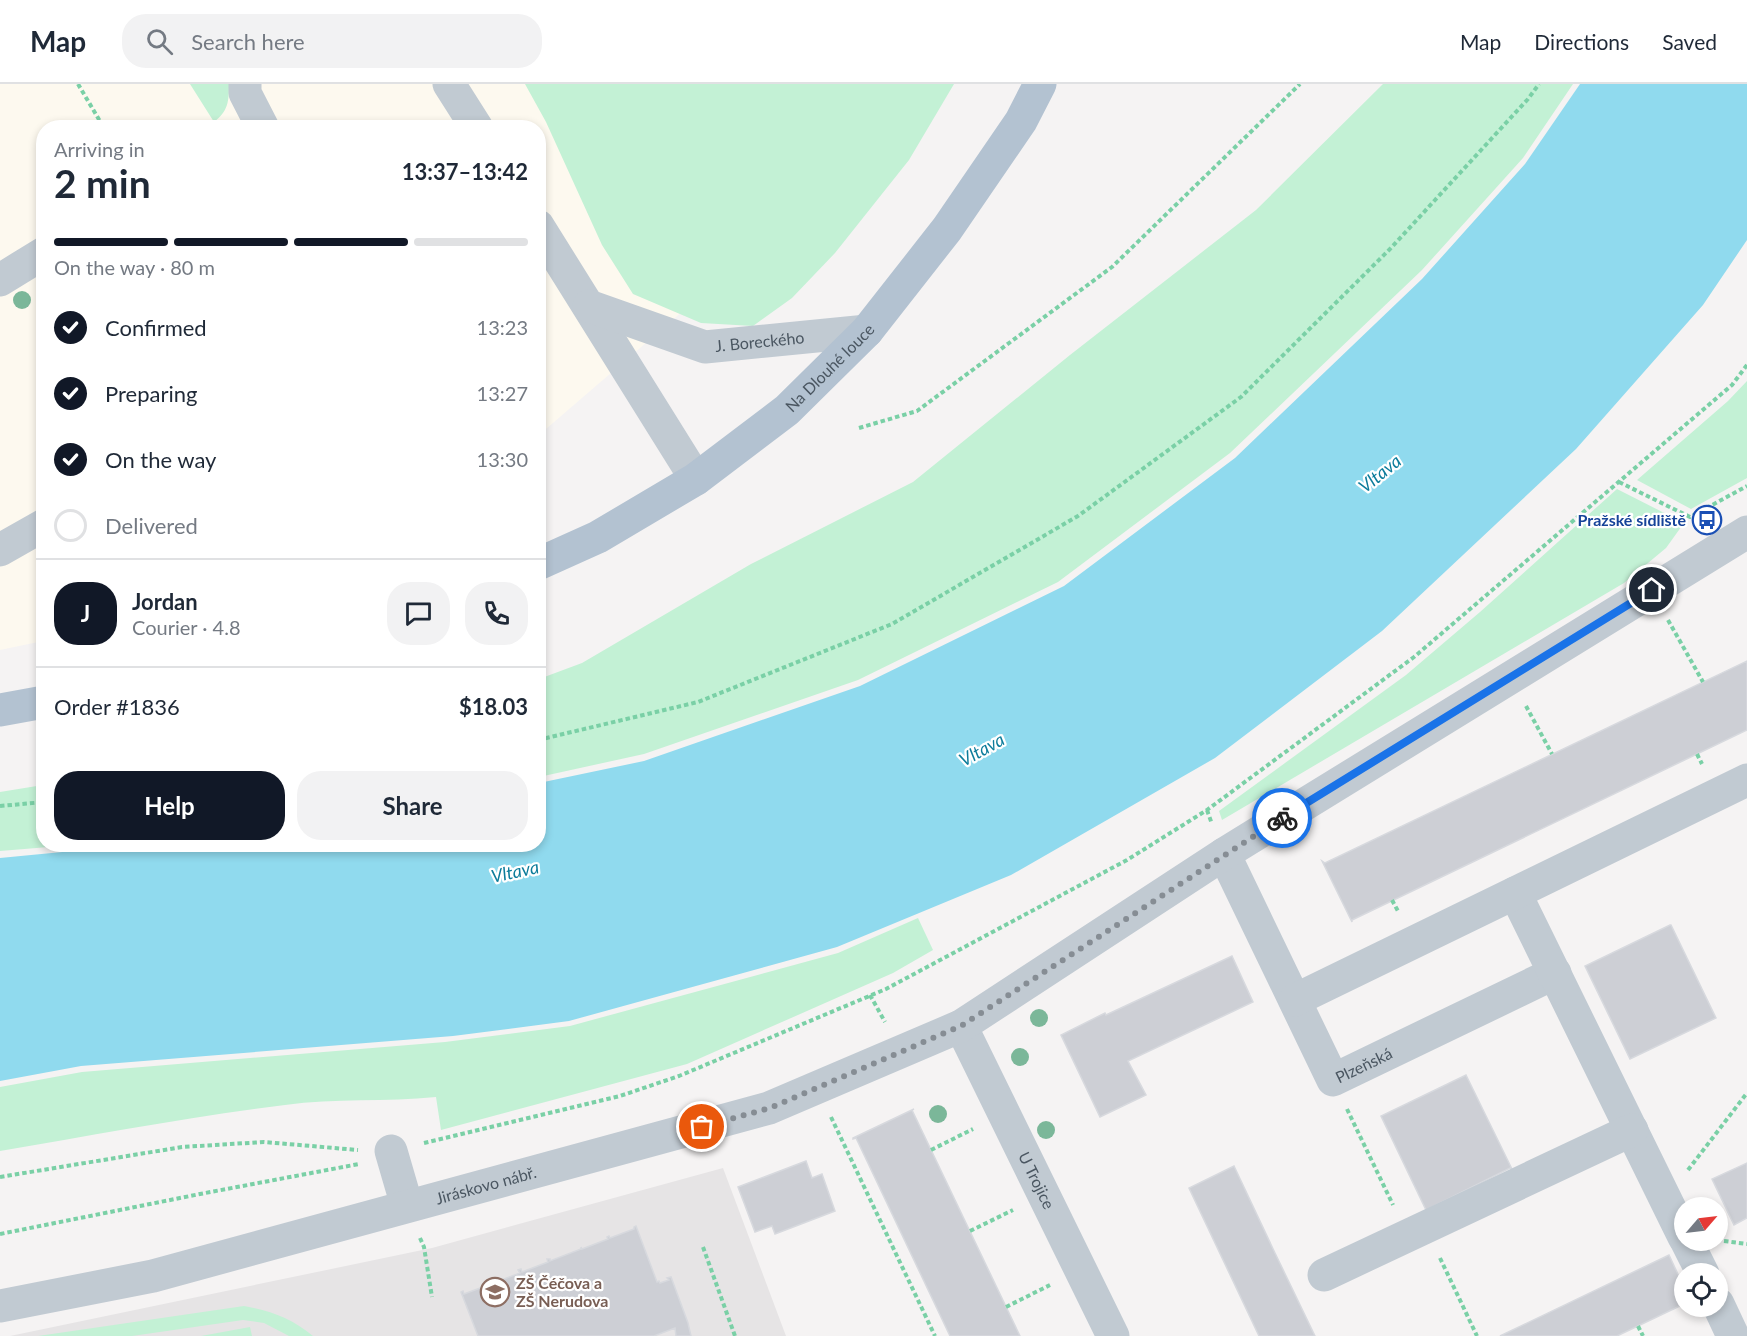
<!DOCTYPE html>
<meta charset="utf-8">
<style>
:root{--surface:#fff;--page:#f2f2f3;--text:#1f2937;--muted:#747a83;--line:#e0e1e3;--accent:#111827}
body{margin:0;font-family:Lato,sans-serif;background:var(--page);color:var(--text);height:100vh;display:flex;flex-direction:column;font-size:22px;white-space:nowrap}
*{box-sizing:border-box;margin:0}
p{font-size:20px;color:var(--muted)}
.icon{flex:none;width:33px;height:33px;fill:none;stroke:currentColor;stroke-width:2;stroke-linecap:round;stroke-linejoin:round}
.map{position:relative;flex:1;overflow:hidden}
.details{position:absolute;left:36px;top:36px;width:510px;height:732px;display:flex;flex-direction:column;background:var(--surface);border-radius:24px;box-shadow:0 3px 9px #0003}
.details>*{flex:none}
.needle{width:39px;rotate:62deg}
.tools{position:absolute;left:1674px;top:1113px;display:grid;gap:12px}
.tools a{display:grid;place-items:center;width:54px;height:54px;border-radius:50%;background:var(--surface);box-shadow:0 3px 9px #0003;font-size:30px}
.pin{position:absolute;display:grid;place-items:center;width:51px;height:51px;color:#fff;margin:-26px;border:3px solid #fff;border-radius:50%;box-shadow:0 2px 6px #0007}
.courier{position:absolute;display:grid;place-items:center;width:60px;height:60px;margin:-30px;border:4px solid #1a73e8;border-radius:50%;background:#fff;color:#222;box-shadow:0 2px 8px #0007}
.headline em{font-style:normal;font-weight:700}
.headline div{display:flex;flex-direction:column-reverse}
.headline{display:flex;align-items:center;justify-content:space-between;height:102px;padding:0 18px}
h1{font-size:39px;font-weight:700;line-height:45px}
.bar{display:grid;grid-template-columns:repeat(4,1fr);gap:9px 6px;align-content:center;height:72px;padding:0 18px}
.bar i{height:8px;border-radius:4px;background:var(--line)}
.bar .current{background:var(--accent)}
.bar p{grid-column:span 4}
.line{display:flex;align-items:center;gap:15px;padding:0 18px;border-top:2px solid var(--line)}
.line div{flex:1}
.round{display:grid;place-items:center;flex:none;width:63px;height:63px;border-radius:24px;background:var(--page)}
ol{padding:0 18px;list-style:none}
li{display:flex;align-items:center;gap:18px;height:66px}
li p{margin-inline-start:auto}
li .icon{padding:6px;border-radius:50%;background:var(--accent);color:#fff;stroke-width:4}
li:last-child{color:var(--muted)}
li i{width:33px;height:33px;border:3px solid var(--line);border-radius:50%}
.primary-button{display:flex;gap:12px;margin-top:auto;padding:12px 18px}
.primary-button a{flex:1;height:69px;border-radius:24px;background:var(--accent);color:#fff;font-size:24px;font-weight:700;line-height:69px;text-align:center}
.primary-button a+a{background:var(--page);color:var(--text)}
header{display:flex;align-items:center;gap:36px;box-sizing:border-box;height:84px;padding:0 30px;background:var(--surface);border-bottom:2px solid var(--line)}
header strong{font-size:28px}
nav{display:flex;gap:33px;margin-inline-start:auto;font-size:21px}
.search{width:420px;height:54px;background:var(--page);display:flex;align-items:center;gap:15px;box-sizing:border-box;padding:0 21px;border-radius:24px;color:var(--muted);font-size:22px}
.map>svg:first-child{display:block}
.commercial{fill:#fdf9ef}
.education{fill:#e6e4e5}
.green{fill:#c3f1d5}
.water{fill:#90daee}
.building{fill:#cdcfd5;stroke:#d7d9de;stroke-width:1.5}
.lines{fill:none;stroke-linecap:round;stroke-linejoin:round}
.path{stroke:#7ad0a6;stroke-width:4;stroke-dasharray:4.5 3;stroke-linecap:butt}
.minor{stroke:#c1cad2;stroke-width:33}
.major{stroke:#b3c2d1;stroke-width:33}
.tree{fill:#7bb799}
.done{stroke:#868d94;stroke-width:6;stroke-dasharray:0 10.8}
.route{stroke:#1a73e8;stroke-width:8}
.labels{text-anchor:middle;stroke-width:4.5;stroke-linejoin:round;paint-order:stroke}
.street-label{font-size:16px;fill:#4a5661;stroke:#fff}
.transit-label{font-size:16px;font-weight:bold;fill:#164399;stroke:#fff;text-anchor:end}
.education-label{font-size:16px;font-weight:bold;fill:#785e54;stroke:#fff;text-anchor:start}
.water-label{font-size:18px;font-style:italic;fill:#0c7c9b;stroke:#fff}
</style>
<header>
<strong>Map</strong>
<div class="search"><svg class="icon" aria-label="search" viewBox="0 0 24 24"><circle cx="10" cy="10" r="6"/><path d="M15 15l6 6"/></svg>Search here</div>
<nav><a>Map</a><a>Directions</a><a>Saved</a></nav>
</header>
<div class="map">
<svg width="1747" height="1252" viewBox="0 0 1747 1252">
<rect width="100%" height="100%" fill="#f5f3f3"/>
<path class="commercial" d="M0 0H870L698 214 539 351 538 44H44L43 557 0 566Z"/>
<path class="education" d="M723 1084 786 1252H10L432 1164Z"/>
<path class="green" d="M190 0H229C229 18 228 27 214 38Z
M525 0H954L909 76 835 169 792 214 753 242 701 239 633 210 602 161 546 38Z
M1383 0H1573L1523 74 1422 186 1230 369 1058 498 858 596 644 670 539 693V595L582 579 751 480 913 398 1070 271 1256 126Z
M1747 297V394L1691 425 1637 396 1728 317Z
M1617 405 1684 439 1666 464 1624 499 1222 736 1219 727 1406 591 1480 528Z
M43 701 44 760 73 761 0 767V708Z
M918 834 933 866 893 889 687 980 441 1046 436 1013C386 1018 335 1014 285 1021 190 1033 95 1051 0 1067V1003L82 988 445 958 570 942 838 869Z
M244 1222C272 1227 291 1234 313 1252H289L264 1239 243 1236 132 1252H38Z
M250 1243 252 1252H201Z"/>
<path class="water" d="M1580 0H1747V156L1703 221 1576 365 1382 547 1215 674 1011 791 837 863 569 937 453 952 81 982 0 997V774L145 760H538L539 699 644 677 860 602 1064 502 1235 374 1422 195 1525 80Z"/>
<path class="building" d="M1747 577V646L1352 836V838L1322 777 1325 779Z
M1670 841H1671L1716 934 1630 975 1585 882Z
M1232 872 1253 918 1128 977 1146 1011 1100 1033 1061 951 1105 929 1106 931Z
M1466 991 1512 1085 1510 1084 1426 1126 1381 1032Z
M914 1025 912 1026 1020 1252H950L856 1054 853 1055V1054Z
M806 1077 812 1094 822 1090 835 1127 775 1150 772 1142 755 1148 738 1103Z
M1747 1079V1134L1734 1141 1712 1095Z
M1234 1082 1275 1169 1315 1252H1259L1189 1104Z
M636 1142 657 1198 659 1197 660 1199 669 1196 667 1194 671 1193 688 1239 691 1252H676L675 1244 654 1252H478L461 1208 463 1207 464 1210 491 1200 490 1197 492 1196 493 1199 520 1189 518 1186 521 1185 522 1188 548 1178 547 1175H550V1177L581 1165V1163L582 1165 608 1155 607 1153 609 1152 610 1154 634 1145V1143Z
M1669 1171 1684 1203V1220L1617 1252H1500Z"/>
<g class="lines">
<path class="path" d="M78 0 104 44
M859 344 917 327 1112 183 1300 0
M1619 398 1690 433 1747 402
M1668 536 1703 598
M1526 622 1552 670
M538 656 698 618 892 540 1078 432 1241 313 1390 165 1528 15 1539 0
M1697 670 1702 680
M0 722 44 718
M1207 726 1212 740
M1392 816 1399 829
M870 911 885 938
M1347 1025 1393 1121
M831 1033 935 1252
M424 1059 620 1012 679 992 886 905 1127 776 1207 726 1414 573 1732 301 1747 281
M931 1066 973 1045
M1688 1086 1747 1009
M0 1093 182 1063 264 1058 358 1066
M970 1147 1013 1126
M0 1150 200 1110 359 1080
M420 1154 424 1163 432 1213
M1724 1157 1747 1160
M703 1163 735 1252
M1440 1174 1477 1252
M1006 1223 1050 1201
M1638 1242 1643 1252"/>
<g class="minor">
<path d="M245 0V9L263 44"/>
<path d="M449 0 477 44"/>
<path d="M538 142 696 395"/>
<path d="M0 196 44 169"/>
<path id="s1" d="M589 222 705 263 867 247"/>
<path d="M0 466 44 441"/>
<path id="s2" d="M1224 770 1333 996 1555 889"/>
<path d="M1515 809 1684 1153"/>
<path d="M1295 916 1747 696"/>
<path id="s3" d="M961 942 1113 1252"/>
<path d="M391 1067 407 1122"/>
<path d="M1686 1156 1703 1190"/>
<path d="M1324 1191 1632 1046"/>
<path d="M1718 1220 1733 1252"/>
<path id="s4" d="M0 1222 153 1192 769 1024 961 942 1224 770 1747 448"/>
</g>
<g class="major">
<path id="s5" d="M538 480 598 453 696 395 787 326 867 247 947 145 1021 37 1040 0"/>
<path d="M0 626 44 618"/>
</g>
</g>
<g class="tree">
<circle cx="22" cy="216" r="9"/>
<circle cx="1039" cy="934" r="9"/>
<circle cx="1020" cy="973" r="9"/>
<circle cx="938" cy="1030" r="9"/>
<circle cx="1046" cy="1046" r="9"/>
</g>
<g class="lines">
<path class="done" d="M702 1043 770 1024 961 942 1282 734"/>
<path class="route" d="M1282 734 1652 506"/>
</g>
<defs>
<g id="bus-ring" transform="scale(1.5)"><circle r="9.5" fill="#fff" stroke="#1a4fb4" stroke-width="1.5"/><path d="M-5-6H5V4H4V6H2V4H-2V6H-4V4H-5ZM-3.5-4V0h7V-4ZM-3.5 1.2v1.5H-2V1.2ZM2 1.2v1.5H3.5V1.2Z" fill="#1a4fb4"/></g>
<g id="school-ring" transform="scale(1.5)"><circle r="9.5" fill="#fff" stroke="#8d6e63" stroke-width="1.5"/><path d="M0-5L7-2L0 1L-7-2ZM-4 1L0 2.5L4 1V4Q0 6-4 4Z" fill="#8d6e63"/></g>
</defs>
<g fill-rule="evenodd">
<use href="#bus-ring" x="1707" y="436"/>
<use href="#school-ring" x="495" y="1208"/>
</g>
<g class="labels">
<g class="street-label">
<text dy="6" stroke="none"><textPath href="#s1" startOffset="178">J. Boreckého</textPath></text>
<text dy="6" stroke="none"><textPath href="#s5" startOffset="354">Na Dlouhé louce</textPath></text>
<text dy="6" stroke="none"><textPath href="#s2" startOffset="285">Plzeňská</textPath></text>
<text dy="6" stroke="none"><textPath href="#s3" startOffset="172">U Trojice</textPath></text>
<text dy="6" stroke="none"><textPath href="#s4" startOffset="501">Jiráskovo nábř.</textPath></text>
</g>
<g class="transit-label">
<text x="1686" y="442">Pražské sídliště</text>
</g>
<g class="education-label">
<text x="516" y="1205">ZŠ Čéčova a<tspan x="516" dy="18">ZŠ Nerudova</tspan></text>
</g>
<g class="water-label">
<text transform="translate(1380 390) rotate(-39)" y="6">Vltava</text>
<text transform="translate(982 666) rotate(-29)" y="6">Vltava</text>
<text transform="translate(515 788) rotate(-12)" y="6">Vltava</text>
</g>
</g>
</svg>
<div class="tools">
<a><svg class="needle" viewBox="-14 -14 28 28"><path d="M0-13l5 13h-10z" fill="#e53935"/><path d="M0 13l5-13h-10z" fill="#747a83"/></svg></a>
<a><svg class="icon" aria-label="locate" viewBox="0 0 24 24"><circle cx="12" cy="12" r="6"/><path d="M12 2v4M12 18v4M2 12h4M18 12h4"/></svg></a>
</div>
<div class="pin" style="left:702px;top:1043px;background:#ea580c"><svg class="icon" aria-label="bag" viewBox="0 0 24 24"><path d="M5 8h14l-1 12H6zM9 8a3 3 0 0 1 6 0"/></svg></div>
<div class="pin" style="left:1652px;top:506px;background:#1f2937"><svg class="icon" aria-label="home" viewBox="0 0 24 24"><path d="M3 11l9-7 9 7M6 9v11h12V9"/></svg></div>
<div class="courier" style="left:1282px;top:734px"><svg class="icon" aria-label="bike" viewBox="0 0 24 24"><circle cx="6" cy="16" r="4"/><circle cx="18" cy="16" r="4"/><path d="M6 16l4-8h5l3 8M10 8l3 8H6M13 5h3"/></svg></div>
<section class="details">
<div class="headline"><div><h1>2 min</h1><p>Arriving in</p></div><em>13:37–13:42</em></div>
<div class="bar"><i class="current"></i><i class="current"></i><i class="current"></i><i></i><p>On the way · 80 m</p></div>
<ol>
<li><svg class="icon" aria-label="check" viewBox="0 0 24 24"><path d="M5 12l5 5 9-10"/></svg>Confirmed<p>13:23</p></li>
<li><svg class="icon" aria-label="check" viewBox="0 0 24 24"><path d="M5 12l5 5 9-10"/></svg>Preparing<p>13:27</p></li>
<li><svg class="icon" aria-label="check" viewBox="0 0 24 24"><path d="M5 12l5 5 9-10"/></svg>On the way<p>13:30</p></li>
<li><i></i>Delivered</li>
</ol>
<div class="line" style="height:108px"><b class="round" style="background:var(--accent);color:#fff">J</b><div><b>Jordan</b><p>Courier · 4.8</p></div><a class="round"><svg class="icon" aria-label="chat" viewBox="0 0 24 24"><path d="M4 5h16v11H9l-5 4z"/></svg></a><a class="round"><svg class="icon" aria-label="phone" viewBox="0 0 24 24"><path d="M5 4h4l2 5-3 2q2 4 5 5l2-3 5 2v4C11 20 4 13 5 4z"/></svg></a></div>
<div class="line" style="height:78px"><div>Order #1836</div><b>$18.03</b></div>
<div class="primary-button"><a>Help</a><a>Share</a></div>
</section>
</div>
